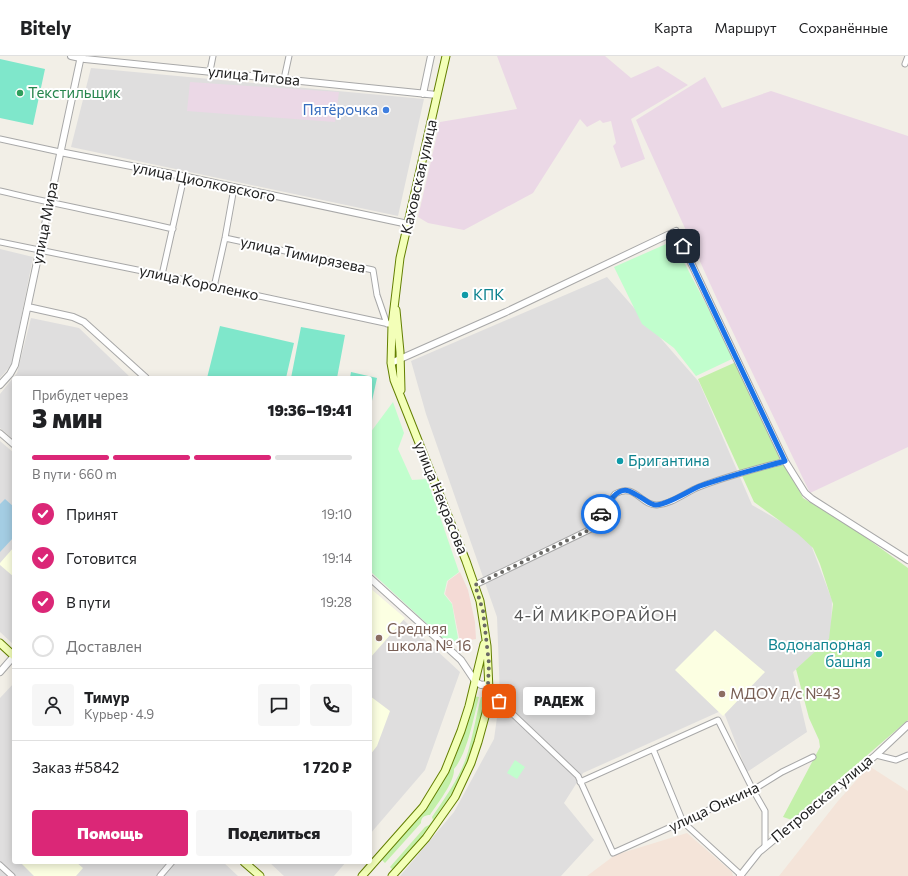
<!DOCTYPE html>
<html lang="ru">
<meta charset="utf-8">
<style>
:root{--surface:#fff;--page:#f6f6f6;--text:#202124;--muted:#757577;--line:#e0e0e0;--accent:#db2777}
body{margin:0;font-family:Commissioner,sans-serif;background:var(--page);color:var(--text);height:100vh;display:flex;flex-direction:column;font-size:15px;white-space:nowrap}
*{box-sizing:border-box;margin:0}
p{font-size:13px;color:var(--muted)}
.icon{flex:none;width:22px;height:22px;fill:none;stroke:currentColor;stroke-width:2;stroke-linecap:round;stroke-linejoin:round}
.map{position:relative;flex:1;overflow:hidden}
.side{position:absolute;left:12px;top:320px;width:360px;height:488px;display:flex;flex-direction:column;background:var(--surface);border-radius:4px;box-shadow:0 2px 10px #0003}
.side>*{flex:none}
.pin{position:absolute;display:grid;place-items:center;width:34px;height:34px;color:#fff;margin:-17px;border-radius:8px;box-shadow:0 2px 6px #0006}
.courier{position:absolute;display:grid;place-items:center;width:40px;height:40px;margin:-20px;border:3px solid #1a73e8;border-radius:50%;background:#fff;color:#222;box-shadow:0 1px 5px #0007}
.bubble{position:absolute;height:28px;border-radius:4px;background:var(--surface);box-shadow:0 2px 10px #0003;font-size:13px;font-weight:800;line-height:28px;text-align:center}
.head em{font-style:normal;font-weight:800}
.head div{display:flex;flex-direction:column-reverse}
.head{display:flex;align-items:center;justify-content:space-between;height:68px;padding:0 20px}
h1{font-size:26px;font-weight:800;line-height:30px}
.bar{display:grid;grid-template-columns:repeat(4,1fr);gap:6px 4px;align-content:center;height:48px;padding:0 20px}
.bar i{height:5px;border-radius:3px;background:var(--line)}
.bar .active{background:var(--accent)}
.bar p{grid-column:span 4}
.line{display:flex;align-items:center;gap:10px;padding:0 20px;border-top:1px solid var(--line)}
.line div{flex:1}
.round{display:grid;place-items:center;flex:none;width:42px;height:42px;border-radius:4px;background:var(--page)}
ol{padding:0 20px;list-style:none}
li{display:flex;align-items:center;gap:12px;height:44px}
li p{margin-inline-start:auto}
li .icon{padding:4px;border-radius:50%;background:var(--accent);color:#fff;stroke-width:4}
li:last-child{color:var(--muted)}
li i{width:22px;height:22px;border:2px solid var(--line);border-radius:50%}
.primary-button{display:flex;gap:8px;margin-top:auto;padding:8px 20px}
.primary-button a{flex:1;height:46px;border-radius:4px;background:var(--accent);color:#fff;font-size:16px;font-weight:800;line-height:46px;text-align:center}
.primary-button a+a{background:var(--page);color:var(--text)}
header{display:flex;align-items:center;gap:24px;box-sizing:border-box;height:56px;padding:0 20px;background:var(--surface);border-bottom:1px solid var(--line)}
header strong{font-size:19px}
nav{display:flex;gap:22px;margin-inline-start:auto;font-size:14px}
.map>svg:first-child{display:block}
.residential{fill:#dfdede}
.commercial{fill:#f4dad5}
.industrial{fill:#ebd8e6}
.education{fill:#fcffe2}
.military{fill:#f4e4d9}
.grass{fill:#c3f0a9}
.park{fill:#c1fecd}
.pitch{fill:#7fe7cb}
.water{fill:#a4cde3}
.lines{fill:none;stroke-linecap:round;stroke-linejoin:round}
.minor-casing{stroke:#a8a8a8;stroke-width:7}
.tertiary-casing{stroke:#a8a8a8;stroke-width:8}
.secondary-casing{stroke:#637f00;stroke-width:9}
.minor{stroke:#fff;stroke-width:5}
.tertiary{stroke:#fff;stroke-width:6}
.secondary{stroke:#f3ffb8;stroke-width:7}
.done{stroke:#6a6966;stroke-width:4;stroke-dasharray:0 7.2}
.route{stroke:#1a73e8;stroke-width:5}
.leisure-dot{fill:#2e9e5b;stroke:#fff;stroke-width:1.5}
.shop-dot{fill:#3f7fe0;stroke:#fff;stroke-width:1.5}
.culture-dot{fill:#0f9aa8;stroke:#fff;stroke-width:1.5}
.education-dot{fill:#8d6e63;stroke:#fff;stroke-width:1.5}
.labels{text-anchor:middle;stroke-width:4;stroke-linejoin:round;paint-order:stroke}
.street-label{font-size:15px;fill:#212121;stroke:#fff}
.leisure-label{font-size:15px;fill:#27864d;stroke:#fff;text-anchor:start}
.shop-label{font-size:15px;fill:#366cbe;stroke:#fff;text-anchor:end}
.culture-label{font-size:15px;fill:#0d838f;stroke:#fff;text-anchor:start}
.education-label{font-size:15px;fill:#785e54;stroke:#fff;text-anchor:start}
.neighbourhood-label{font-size:16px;letter-spacing:1px;fill:#545454;stroke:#fff}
</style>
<header>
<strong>Bitely</strong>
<nav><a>Карта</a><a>Маршрут</a><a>Сохранённые</a></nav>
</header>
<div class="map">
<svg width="908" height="820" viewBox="0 0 908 820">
<rect width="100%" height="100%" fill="#f2efe7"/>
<path class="residential" d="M91 12 424 43 398 160 71 91Z
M0 193 33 201 12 308 0 322Z
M607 221 699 326 752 449 808 481 832 544 831 582 793 616 807 676 747 716 723 654 583 717 564 747 594 784 561 820H400L454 756 494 683 500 640 497 561 426 358 411 305Z
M31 262 79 272 131 322H14V384L0 372V338L17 317Z
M0 385 14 397V589L0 576Z
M370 533 460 616 425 714 370 778Z
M14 627V806H223L238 820H0V642Z
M269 806H346L334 820H284Z"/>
<path class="commercial" d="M460 516 468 534 475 566 476 583 460 586 452 547 445 538 448 525Z"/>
<path class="industrial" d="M497 0H605L631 22 658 10 688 29 631 63 645 103 621 112 613 90 616 87 611 65 603 67 600 64 587 71 580 63 533 137 464 174 428 167 418 161 440 66 517 53Z
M705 21 722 52 771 35 908 80V391L810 437 717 243 636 64Z
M190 26 339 36 335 66 187 55Z"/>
<path class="education" d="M14 491V521L0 509V507Z
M370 532 405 562 370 602Z
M715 574 765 616 723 660 675 614Z
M370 640 390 655 377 690 370 699Z
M20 806H76L83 812 76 820H34Z"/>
<path class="military" d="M869 710 908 735V820H779L838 745Z
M687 777 732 816 733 820H587L615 799Z"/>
<path class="grass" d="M736 306 803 442 854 473 908 512V664L792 764 783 761 820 691 819 684 809 662 796 613 829 583 833 548 820 508 813 492 798 478 754 446 698 323Z
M473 640 479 641C473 663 468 696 454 713 455 726 437 748 430 759 425 759 421 761 421 767L385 807 380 802 445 721 454 704 462 683 466 670Z
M481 641 485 642C477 688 461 733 432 771 420 786 407 800 394 815L390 811 425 771 429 769 433 764 432 761C445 742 460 721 467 699 473 680 476 660 481 641Z"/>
<path class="park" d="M673 185 734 302 696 320 674 292 642 268 614 211Z
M393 346 404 377 398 393 412 424 427 423 459 516 447 525 444 538 452 548 458 582 451 590 370 515V377Z
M515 704 525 711 517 723 507 717Z"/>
<path class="pitch" d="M0 3 45 13 33 69 0 62Z
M220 270 294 287 286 322H207Z
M301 271 345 279 337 322H291Z
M351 316 377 322 370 354V322H350Z"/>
<path class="water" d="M5 443 14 451V481L0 496V448Z"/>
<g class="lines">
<g class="minor-casing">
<path id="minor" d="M905 8 908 0
M210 15 213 0
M284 23 289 0
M0 83 60 96
M0 135C57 149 115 159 173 173
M225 182 373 214 377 239 387 268
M0 186 162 219 394 269
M162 219 184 121
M214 231 225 182 234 132
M0 377 14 389
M475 529 591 473 615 438C635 426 641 450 657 449 672 448 686 436 699 431 727 420 756 413 785 405
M490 630 492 637 499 645 578 720 613 797 753 734 782 716 813 701
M653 693 683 766 741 819
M876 699 896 704 908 699
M580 726 718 664 753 734 765 755V791
M0 809 12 820
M160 820 172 806"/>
</g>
<g class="tertiary-casing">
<path id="tertiary" d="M71 0 85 3 437 39
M423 38 431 0
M60 96 182 120 408 168
M28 251 73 261 84 266 146 322
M391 307 506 256 676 175 785 405 805 437 812 443 908 504
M0 329 10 318 15 309 81 0
M370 522 461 604 475 625 481 629 488 628
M0 616 14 600
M740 820 759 796 876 699 908 669"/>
</g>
<g class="secondary-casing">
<path id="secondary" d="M396 254 400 296 401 334
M0 587 14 600
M244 806 260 820
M362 820 423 751 445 715 461 675 469 650 484 588
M392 820 426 782 455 741 471 707 478 686 486 657 489 634 487 590 480 545 466 505 394 324 391 307 392 269 400 202 446 0"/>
</g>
<use href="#minor" class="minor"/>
<use href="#tertiary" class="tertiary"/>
<use href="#secondary" class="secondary"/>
</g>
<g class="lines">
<path class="done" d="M499 645 492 637 488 628 489 608 483 555 475 529 591 473 601 458"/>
<path class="route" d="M601 458C606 450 617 430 629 435 634 437 640 441 645 444 648 446 652 449 656 449 667 449 688 435 700 430 728 420 757 413 785 405L683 190"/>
</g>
<circle class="leisure-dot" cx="20" cy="37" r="4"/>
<circle class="shop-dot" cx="386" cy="54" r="4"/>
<g class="culture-dot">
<circle cx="465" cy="239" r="4"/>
<circle cx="620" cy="405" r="4"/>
<circle cx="879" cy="598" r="4"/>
</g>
<g class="education-dot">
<circle cx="379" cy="582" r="4"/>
<circle cx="722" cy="638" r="4"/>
</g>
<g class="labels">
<g class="street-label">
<text transform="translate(254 20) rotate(6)" y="5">улица Титова</text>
<text transform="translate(419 121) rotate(-77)" y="5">Каховская улица</text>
<text transform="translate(204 126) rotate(12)" y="5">улица Циолковского</text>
<text transform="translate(45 167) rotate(-79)" y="5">улица Мира</text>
<text transform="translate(303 199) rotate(12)" y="5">улица Тимирязева</text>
<text transform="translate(199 227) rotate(12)" y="5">улица Короленко</text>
<text transform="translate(441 442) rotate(68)" y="5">улица Некрасова</text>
<text transform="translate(822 743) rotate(-40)" y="5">Петровская улица</text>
<text transform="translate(714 751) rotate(-25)" y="5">улица Онкина</text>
</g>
<g class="leisure-label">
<text x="28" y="42">Текстильщик</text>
</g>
<g class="shop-label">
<text x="378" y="59">Пятёрочка</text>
</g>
<g class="culture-label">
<text x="473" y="244">КПК</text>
<text x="628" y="410">Бригантина</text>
<text x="871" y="594" text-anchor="end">Водонапорная<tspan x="871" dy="17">башня</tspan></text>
</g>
<g class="education-label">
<text x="387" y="578">Средняя<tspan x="387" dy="17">школа № 16</tspan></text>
<text x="730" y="643">МДОУ д/с №43</text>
</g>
<g class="neighbourhood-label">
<text x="596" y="565">4-Й МИКРОРАЙОН</text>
</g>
</g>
</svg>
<div class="pin" style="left:499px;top:645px;background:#ea580c"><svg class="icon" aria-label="bag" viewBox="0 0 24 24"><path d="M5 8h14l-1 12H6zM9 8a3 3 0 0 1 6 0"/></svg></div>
<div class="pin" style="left:683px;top:190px;background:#1f2937"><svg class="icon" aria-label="home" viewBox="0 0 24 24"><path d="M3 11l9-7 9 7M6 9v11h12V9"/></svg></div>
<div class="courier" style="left:601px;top:458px"><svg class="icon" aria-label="car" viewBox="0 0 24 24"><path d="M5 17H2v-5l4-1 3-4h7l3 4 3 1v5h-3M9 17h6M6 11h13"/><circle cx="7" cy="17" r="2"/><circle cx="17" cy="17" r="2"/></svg></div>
<div class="bubble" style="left:523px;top:631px;width:72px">РАДЕЖ</div>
<section class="side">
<div class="head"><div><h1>3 мин</h1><p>Прибудет через</p></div><em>19:36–19:41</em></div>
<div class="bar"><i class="active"></i><i class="active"></i><i class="active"></i><i></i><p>В пути · 660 m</p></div>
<ol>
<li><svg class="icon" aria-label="check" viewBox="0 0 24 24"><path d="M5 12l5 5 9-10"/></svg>Принят<p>19:10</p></li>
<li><svg class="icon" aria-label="check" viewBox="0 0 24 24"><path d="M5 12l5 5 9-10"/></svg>Готовится<p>19:14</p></li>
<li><svg class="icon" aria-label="check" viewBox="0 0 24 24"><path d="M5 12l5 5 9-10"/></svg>В пути<p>19:28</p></li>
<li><i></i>Доставлен</li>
</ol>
<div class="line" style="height:72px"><a class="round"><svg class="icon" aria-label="person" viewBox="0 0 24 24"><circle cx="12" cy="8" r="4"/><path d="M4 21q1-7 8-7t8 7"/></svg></a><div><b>Тимур</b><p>Курьер · 4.9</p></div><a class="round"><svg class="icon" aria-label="chat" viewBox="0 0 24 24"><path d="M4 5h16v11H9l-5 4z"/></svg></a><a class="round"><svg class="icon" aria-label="phone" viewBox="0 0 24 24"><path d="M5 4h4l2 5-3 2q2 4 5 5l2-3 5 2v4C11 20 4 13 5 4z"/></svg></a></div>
<div class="line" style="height:52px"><div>Заказ #5842</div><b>1 720 ₽</b></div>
<div class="primary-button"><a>Помощь</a><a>Поделиться</a></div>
</section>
</div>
